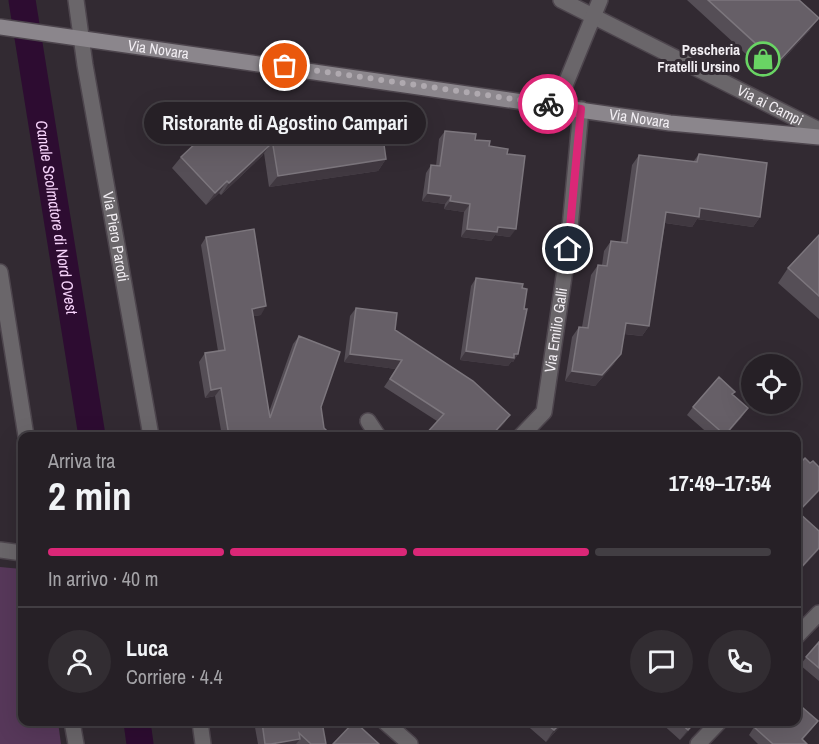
<!DOCTYPE html>
<html lang="it">
<meta charset="utf-8">
<style>
:root{--surface:#262026;--page:#322d32;--text:#f1f3f6;--muted:#a4a3a7;--line:#423e43;--accent:#db2777}
body{margin:0;font-family:"Archivo Narrow",sans-serif;background:var(--page);color:var(--text);height:100vh;display:flex;flex-direction:column;font-size:22px;white-space:nowrap}
*{box-sizing:border-box;margin:0}
p{font-size:20px;color:var(--muted)}
.icon{flex:none;width:33px;height:33px;fill:none;stroke:currentColor;stroke-width:2;stroke-linecap:round;stroke-linejoin:round}
.map{position:relative;flex:1;overflow:hidden}
.sheet{position:absolute;left:18px;top:432px;width:783px;height:294px;display:flex;flex-direction:column;background:var(--surface);border-radius:12px;box-shadow:0 6px 24px #0002,0 0 0 2px var(--line)}
.sheet>*{flex:none}
.fabs{position:absolute;left:741px;top:354px;display:grid;gap:12px}
.fabs a{display:grid;place-items:center;width:60px;height:60px;border-radius:50%;background:var(--surface);box-shadow:0 6px 24px #0002,0 0 0 2px var(--line);font-size:30px}
.pin{position:absolute;display:grid;place-items:center;width:51px;height:51px;color:#fff;margin:-26px;border:3px solid #fff;border-radius:50%;box-shadow:0 2px 6px #0007}
.courier{position:absolute;display:grid;place-items:center;width:60px;height:60px;margin:-30px;border:4px solid #db2777;border-radius:50%;background:#fff;color:#222;box-shadow:0 2px 8px #0007}
.bubble{position:absolute;height:42px;border-radius:21px;background:var(--surface);box-shadow:0 6px 24px #0002,0 0 0 2px var(--line);font-size:20px;font-weight:800;line-height:42px;text-align:center}
.summary em{font-style:normal;font-weight:800}
.summary div{display:flex;flex-direction:column-reverse}
.summary{display:flex;align-items:center;justify-content:space-between;height:102px;padding:0 30px}
h1{font-size:39px;font-weight:800;line-height:45px}
.bar{display:grid;grid-template-columns:repeat(4,1fr);gap:9px 6px;align-content:center;height:72px;padding:0 30px}
.bar i{height:8px;border-radius:4px;background:var(--line)}
.bar .active{background:var(--accent)}
.bar p{grid-column:span 4}
.line{display:flex;align-items:center;gap:15px;padding:0 30px;border-top:2px solid var(--line)}
.line div{flex:1}
.round{display:grid;place-items:center;flex:none;width:63px;height:63px;border-radius:32px;background:var(--page)}
.map>svg:first-child{display:block}
.green{fill:#57385a}
.lines{fill:none;stroke-linecap:round;stroke-linejoin:round}
.canal{stroke:#2d0c31;stroke-width:27}
.street-casing{stroke:#4d454d;stroke-width:18}
.secondary-casing{stroke:#4d454d;stroke-width:18}
.street{stroke:#6a666a;stroke-width:15}
.secondary{stroke:#8b868c;stroke-width:15}
.wall{fill:#554e56}
.shaded-wall{fill:#403840}
.building{fill:#665f67;stroke:#7c767d;stroke-width:1.5}
.done{stroke:#afa9af;stroke-width:6;stroke-dasharray:0 10.8}
.route{stroke:#db2777;stroke-width:8}
.labels{text-anchor:middle;stroke-width:6;stroke-linejoin:round;paint-order:stroke}
.street-label{font-size:15px;fill:#f2eef3;stroke:#322a32}
.poi-label{font-size:15px;font-weight:bold;fill:#f2eef3;stroke:#322a32;text-anchor:end}
.water-label{font-size:16px;font-style:italic;fill:#f6d3fa;stroke:#322a32}
</style>
<div class="map">
<svg width="819" height="744" viewBox="0 0 819 744">
<rect width="100%" height="100%" fill="#322a32"/>
<path class="green" d="M0 567 22 569V722H58L61 744H0Z"/>
<g class="lines">
<g class="canal">
<path id="s1" d="M22 0 92 436"/>
<path d="M137 722 140 744"/>
</g>
<g class="street-casing">
<g id="street">
<path id="s2" d="M76 0 85 65 151 436"/>
<path id="s3" d="M561 0 819 130"/>
<path d="M557 105 600 0"/>
<path d="M0 272 26 436"/>
<path d="M368 421 378 436"/>
<path id="s4" d="M521 436 544 412 568 249 581 109"/>
<path d="M0 550 22 553"/>
<path d="M796 637 819 613"/>
<path d="M72 722 76 744"/>
<path d="M200 722 203 744"/>
<path d="M385 722 410 744"/>
<path d="M698 744 719 722"/>
</g>
</g>
<g class="secondary-casing">
<g id="secondary">
<path id="s5" d="M0 27 670 123 819 137"/>
</g>
</g>
<use href="#street" class="street"/>
<use href="#secondary" class="secondary"/>
</g>
<path class="wall" d="M687 0H799L810 30 769 75Z
M445 131 475 140 507 154 510 237 495 235 491 241 461 237 464 212 444 209 445 204 422 201 426 173 431 165 436 166 439 139Z
M271 133 386 159 378 171 269 187 264 153 262 156 221 195 219 193 206 205 172 168 181 157 266 140Z
M699 154 760 217 753 227 697 219 692 227 665 223 649 326 642 336 624 334 614 364 595 386 565 381 572 337 579 327H582L591 275 598 265H602L604 251 611 241 621 242 632 165 639 155 693 162Z
M819 235V319L778 283 788 268Z
M206 237 261 315 253 316 269 412 293 344 299 336 321 407 324 428 332 436H222L215 396 205 398 199 362 205 353 218 351 201 245Z
M476 278 518 354 513 362H511L508 366 460 360 471 286Z
M356 308 395 330 504 424 437 421 384 387 396 369 344 362 350 316Z
M733 395 742 417 725 436H711L687 415 693 407Z
M819 642V681L800 665Z
M254 722H322L326 744H258Z
M523 722H564L546 742Z
M660 722H697L680 740Z
M754 727 812 729 802 740 807 744H758L749 735Z"/>
<path class="shaded-wall" d="M819 18 810 30 769 75 777 63Z
M270 145 262 156 221 195 229 183Z
M386 159 378 171 269 187 278 176Z
M227 181 219 193 206 205 215 193Z
M428 193 451 196 445 204 422 201Z
M450 201 470 204 464 212 444 209Z
M700 208 760 217 753 227 697 219 692 227 659 222 666 212Z
M498 227 516 229 510 237 495 235 491 241 461 237 467 229Z
M266 306 261 315 246 317 252 309Z
M626 323 649 326 642 336 618 333Z
M466 351 514 354H518L513 362H511L508 366 460 360Z
M350 354 402 360 396 369 344 362Z
M621 354 614 364 595 386 565 381 572 371Z
M221 388 215 396 205 398 211 390Z
M748 408 742 417 725 436H724Z
M510 415 504 424 492 436H491Z
M819 490V492L796 515V514Z
M819 548V550L796 575V573Z
M818 721 812 729 799 744 802 739Z
M562 722H564L546 742 554 730Z
M695 722H697L680 740 688 730Z
M300 739 296 744H271Z"/>
<path class="building" d="M708 0H799L819 18 777 63Z
M235 106 270 145 229 183 227 181 215 193 181 157Z
M380 116 386 159 278 176 271 133Z
M445 131 476 134 475 140 490 141 489 146 508 149 507 154 525 156 516 229 498 227 497 232 467 229 470 204 450 201 451 196 428 193 431 165 440 166Z
M699 154 767 163 760 217 700 208 699 217 666 212 649 326 626 323 621 354 602 375 572 371 579 327 588 328 598 265 607 266 611 241 627 243 639 155 697 162Z
M254 229 266 306 252 309 270 418 299 336 340 352 321 407 324 428 332 436H229L221 388 211 390 205 353 225 350 206 237Z
M819 235V296L788 268Z
M476 278 523 284 522 288 527 289 524 309H527L518 354H514V358L466 351Z
M356 308 397 313 395 330 473 381 510 415 491 436H424L444 414 390 379 402 360 350 354Z
M719 377 735 392 732 394 748 408 725 435 693 407Z
M796 454 803 460 805 458 810 463 813 461 819 467V490L798 512 819 531V548L796 573Z
M819 642V668L806 657Z
M796 702 818 721 802 739 807 744H773L754 727 760 722H796Z
M262 722H322L326 744H311L299 733 300 739 271 744H265Z
M354 722H355L379 744H333Z
M544 722H562L554 730Z
M679 722H695L688 730Z"/>
<g class="lines">
<path class="done" d="M285 66 548 104"/>
<path class="route" d="M548 104 581 109 568 249"/>
</g>
<defs>
<g id="shop-ring" transform="scale(1.725)"><circle r="9.5" fill="#322a32" stroke="#69d464" stroke-width="1.5"/><path d="M-5-2.5h2.3a2.7 3.5 0 0 1 5.4 0H5L5.5 6h-11ZM-1.5-2.5h3a1.5 2.3 0 0 0-3 0Z" fill="#69d464"/></g>
</defs>
<g fill-rule="evenodd">
<use href="#shop-ring" x="763" y="59"/>
</g>
<g class="labels">
<g class="street-label">
<text dy="5" stroke="none"><textPath href="#s5" startOffset="160">Via Novara</textPath></text>
<text dy="5" stroke="none"><textPath href="#s3" startOffset="234">Via ai Campi</textPath></text>
<text dy="5" stroke="none"><textPath href="#s5" startOffset="646">Via Novara</textPath></text>
<text dy="5" stroke="none"><textPath href="#s2" startOffset="240">Via Piero Parodi</textPath></text>
<text dy="5" stroke="none"><textPath href="#s4" startOffset="116">Via Emilio Galli</textPath></text>
</g>
<g class="poi-label">
<text x="740" y="55">Pescheria<tspan x="740" dy="17">Fratelli Ursino</tspan></text>
</g>
<g class="water-label">
<text dy="6" stroke="none"><textPath href="#s1" startOffset="220">Canale Scolmatore di Nord Ovest</textPath></text>
</g>
</g>
</svg>
<div class="fabs">
<a><svg class="icon" aria-label="locate" viewBox="0 0 24 24"><circle cx="12" cy="12" r="6"/><path d="M12 2v4M12 18v4M2 12h4M18 12h4"/></svg></a>
</div>
<div class="pin" style="left:285px;top:66px;background:#ea580c"><svg class="icon" aria-label="bag" viewBox="0 0 24 24"><path d="M5 8h14l-1 12H6zM9 8a3 3 0 0 1 6 0"/></svg></div>
<div class="pin" style="left:568px;top:249px;background:#1f2937"><svg class="icon" aria-label="home" viewBox="0 0 24 24"><path d="M3 11l9-7 9 7M6 9v11h12V9"/></svg></div>
<div class="courier" style="left:548px;top:104px"><svg class="icon" aria-label="bike" viewBox="0 0 24 24"><circle cx="6" cy="16" r="4"/><circle cx="18" cy="16" r="4"/><path d="M6 16l4-8h5l3 8M10 8l3 8H6M13 5h3"/></svg></div>
<div class="bubble" style="left:144px;top:102px;width:282px">Ristorante di Agostino Campari</div>
<section class="sheet">
<div class="summary"><div><h1>2 min</h1><p>Arriva tra</p></div><em>17:49–17:54</em></div>
<div class="bar"><i class="active"></i><i class="active"></i><i class="active"></i><i></i><p>In arrivo · 40 m</p></div>
<div class="line" style="height:108px"><a class="round"><svg class="icon" aria-label="person" viewBox="0 0 24 24"><circle cx="12" cy="8" r="4"/><path d="M4 21q1-7 8-7t8 7"/></svg></a><div><b>Luca</b><p>Corriere · 4.4</p></div><a class="round"><svg class="icon" aria-label="chat" viewBox="0 0 24 24"><path d="M4 5h16v11H9l-5 4z"/></svg></a><a class="round"><svg class="icon" aria-label="phone" viewBox="0 0 24 24"><path d="M5 4h4l2 5-3 2q2 4 5 5l2-3 5 2v4C11 20 4 13 5 4z"/></svg></a></div>
</section>
</div>
